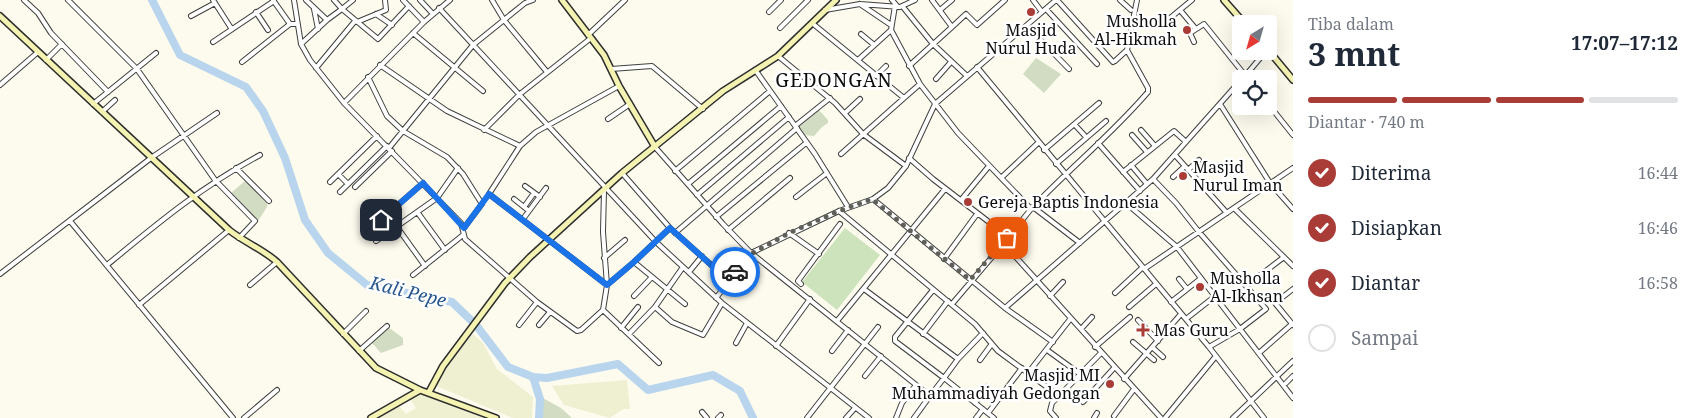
<!DOCTYPE html>
<html lang="id">
<meta charset="utf-8">
<style>
:root{--surface:#fff;--page:#f2f2f3;--text:#1f2937;--muted:#747a83;--line:#e0e1e3;--accent:#aa3c37}
body{margin:0;font-family:"Noto Serif",serif;background:var(--page);color:var(--text);height:100vh;display:flex;flex-direction:column;font-size:19px;white-space:nowrap}
*{box-sizing:border-box;margin:0}
p{font-size:16px;color:var(--muted)}
.icon{flex:none;width:28px;height:28px;fill:none;stroke:currentColor;stroke-width:2;stroke-linecap:round;stroke-linejoin:round}
.map{position:relative;flex:1;overflow:hidden}
.sheet{display:flex;flex-direction:column;background:var(--surface);width:400px}
.sheet>*{flex:none}
.needle{width:32px;rotate:217deg}
.controls{position:absolute;left:1232px;top:15px;display:grid;gap:10px}
.controls a{display:grid;place-items:center;width:45px;height:45px;border-radius:5px;background:var(--surface);box-shadow:0 5px 20px #0002;font-size:25px}
.pin{position:absolute;display:grid;place-items:center;width:42px;height:42px;color:#fff;margin:-21px;border-radius:10px;box-shadow:0 2px 8px #0006}
.courier{position:absolute;display:grid;place-items:center;width:50px;height:50px;margin:-25px;border:4px solid #1a73e8;border-radius:50%;background:#fff;color:#222;box-shadow:0 1px 6px #0007}
.summary em{font-style:normal;font-weight:700}
.summary div{display:flex;flex-direction:column-reverse}
.summary{display:flex;align-items:center;justify-content:space-between;height:85px;padding:0 15px}
h1{font-size:32px;font-weight:700;line-height:38px}
.bar{display:grid;grid-template-columns:repeat(4,1fr);gap:8px 5px;align-content:center;height:60px;padding:0 15px}
.bar i{height:6px;border-radius:4px;background:var(--line)}
.bar .on{background:var(--accent)}
.bar p{grid-column:span 4}
ol{padding:0 15px;list-style:none}
li{display:flex;align-items:center;gap:15px;height:55px}
li p{margin-inline-start:auto}
li .icon{padding:5px;border-radius:50%;background:var(--accent);color:#fff;stroke-width:4}
li:last-child{color:var(--muted)}
li i{width:28px;height:28px;border:2px solid var(--line);border-radius:50%}
main{display:flex;flex:1;min-height:0}
.map>svg:first-child{display:block}
.farmland{fill:#eff0d1}
.green{fill:#cde3bc}
.cemetery{fill:#d1dcc2}
.lines{fill:none;stroke-linecap:round;stroke-linejoin:round}
.river{stroke:#b9d5ee;stroke-width:8}
.street-casing{stroke:#3f3f3f;stroke-width:6}
.secondary-casing{stroke:#2e2e2e;stroke-width:8}
.street{stroke:#fff;stroke-width:4}
.secondary{stroke:#f4f3b2;stroke-width:5}
.done{stroke:#60605b;stroke-width:5;stroke-dasharray:0 9}
.route{stroke:#1a73e8;stroke-width:6}
.poi-dot{fill:#aa3c37;stroke:#fff;stroke-width:2}
.labels{text-anchor:middle;stroke-width:5;stroke-linejoin:round;paint-order:stroke}
.poi-label{font-size:16px;fill:#0c0c0c;stroke:#fff;text-anchor:start}
.water-label{font-size:18px;font-style:italic;fill:#27578d;stroke:#fff}
.quarter-label{font-size:19px;letter-spacing:1px;fill:#0c0c0c;stroke:#fff}
</style>
<main>
<div class="map">
<svg width="1293" height="418" viewBox="0 0 1293 418">
<rect width="100%" height="100%" fill="#fdfbee"/>
<path class="farmland" d="M473 334 483 343 497 369 533 397 532 418H513L436 386 448 361Z
M627 380 630 409H623L610 418 564 405 552 386Z
M418 391 484 418H377L398 405 406 414 416 408 409 397Z"/>
<path class="green" d="M845 228 880 255 837 310 802 282Z"/>
<path class="cemetery" d="M1036 58 1061 74 1044 93 1023 74Z
M818 109 828 120V123L822 127 814 136 805 135 797 125Z
M246 180 267 201V207L258 221 231 193Z
M388 327 403 338V345L381 353 372 343Z
M541 397 561 408 572 418H541Z"/>
<g class="lines">
<path class="river" d="M152 0 180 55 246 87 263 111 285 158 305 220 328 253 367 285 452 302 476 325 508 367 533 377 547 378 618 364 648 390 713 375 740 391 753 418
M533 377 540 399 539 418"/>
<g class="street-casing">
<path id="street" d="M24 0 38 13 51 33 108 92
M68 0 137 69 215 180 255 221 239 238
M213 0 231 28
M273 0 290 24
M294 0 301 44 310 60 344 103 461 223 465 239 537 302 577 331 581 330 603 310
M306 0 327 20 342 9 334 0
M353 0 342 9 378 39 409 6
M403 0 424 22
M420 0 433 14
M492 0 504 20 547 72
M892 0 898 7
M1033 0 1042 12
M1057 0 1113 62
M1120 0 1131 10
M860 4 891 25
M895 6 891 30 920 84 958 133 1031 209 1011 234 1004 239
M903 7 933 44 967 76
M439 8 656 242 722 303 869 418
M314 9 318 29
M1046 9 1097 64
M825 10 860 4 900 7 915 0
M940 10 952 0
M1180 10 1195 28
M256 12 268 30
M769 12 781 0
M376 14 392 25
M191 16 215 3
M357 22 386 10 385 0
M812 23 904 98 920 84
M1164 23 1192 0
M1027 26 1069 69
M952 27 966 14 977 25 1005 0
M780 28 808 0
M413 33 483 91
M861 34 873 44
M588 35 625 0
M213 42 274 1
M1194 42 1190 33 1204 24 1248 79
M301 44 327 20
M778 56 835 103 863 134 906 166
M46 60 62 44
M858 60 891 30
M1115 61 1127 50
M242 62 290 24H297
M380 65 447 111 520 146
M909 66 952 27 932 0
M977 67 1209 347 1264 418
M316 68 355 21
M611 69 652 66 703 109
M756 71 815 154 848 207
M1246 75 1266 51
M876 76 886 66
M368 77 387 116 403 131 447 157 463 174 482 204 464 228
M936 79 951 62
M0 85 38 52
M619 86 536 132 520 146 489 194 607 285 634 262 670 228
M344 103 424 22 450 0
M93 104 156 53
M1220 104 1270 183 1293 209
M1269 105 1293 135
M102 112 115 100
M845 113 860 99
M608 119 630 104
M1075 125 1086 137
M795 126 830 98
M484 130 520 94 591 38
M1141 130 1155 146
M1132 135 1147 152
M1098 143 1140 191
M655 147 723 224 751 253 930 396 944 378 994 418
M389 148 473 45 525 3 533 0
M1044 150 1099 103
M841 154 904 98
M1175 155 1227 213
M909 158 933 179 1002 232 1005 236V245L1161 418
M1056 164 1106 121
M1131 165 1147 184
M236 168 269 201
M1188 170 1199 160
M675 171 770 91
M1123 172 1174 131 1185 141
M622 173 670 228 728 280
M338 174 348 184
M1173 177 1185 166
M1001 178 1038 143
M1153 179 1176 203 1199 232 1266 309 1240 329 1209 347
M330 182 377 136
M688 184 781 106
M525 186 540 197
M355 187 392 151
M604 190 603 232 607 285 603 310 659 363
M340 192 387 146
M697 195 789 117
M796 197 827 173
M514 199 529 211
M873 199 1005 308 1053 342
M961 200 989 166
M1126 203 1177 247 1293 398
M524 207 534 193
M1033 207 1080 243
M1234 208 1293 266
M1031 209C1069 169 1112 134 1148 92V88L1127 50 1137 0
M839 211 975 324 998 351 1059 396 1052 403 1050 411 1056 418
M418 213 445 250
M716 217 806 143
M523 219 546 188
M70 221 233 418
M397 227 425 266
M728 230 790 178
M367 232 423 183
M675 233 797 128
M789 233 819 254
M376 241 437 198 458 168
M604 258 625 240
M944 259 977 214
M634 262 685 304
M107 265C158 223 201 187 260 155
M683 267 655 307 672 322 703 335 722 303
M1144 269 1293 168
M689 272 702 256
M0 274 151 158 217 113
M413 275 463 235
M1179 279 1187 289
M801 284 798 281 840 224
M250 285 277 262
M1246 286 1284 257
M864 289 958 359
M1293 289 1275 303 1293 325
M933 290 895 337V341L944 378 958 359 983 333
M1115 293 1143 267
M634 296 652 277
M1050 296 1063 282
M716 298 751 253 839 211 873 199 888 188 906 166 935 104 1056 0
M1171 302 1200 279
M952 304 1004 243
M139 305 229 230
M1129 307 1156 284
M1005 308 1153 179 1241 80
M1186 319 1214 297
M1138 320 1158 341
M837 321 945 189
M519 325 537 302
M539 325 550 312
M621 328 638 307
M1081 329 1092 317
M343 334 366 311
M629 334 655 307
M923 334 948 301
M1133 342 1154 360
M736 343 747 323
M776 346 810 299
M1095 347 1130 317
M1152 347 1163 357
M1047 350 1080 374
M359 351 387 326
M832 351 848 330
M1259 353 1292 324
M980 360 991 345
M1028 373 1071 318
M865 376 881 356
M1124 379 1181 314
M1286 383 1293 376
M1059 396 1101 353
M1083 402 1114 368
M975 403 987 387
M702 412 707 418
M988 413 1022 368
M1114 416 1134 389
M244 418 277 390
M718 418 721 415
M807 418 878 327
M846 418 855 408
M896 418 902 403 916 385
M914 418 930 396
M976 418 983 409
M1094 418 1097 413
M1165 418 1216 356
M1233 418 1293 361"/>
</g>
<g class="secondary-casing">
<path id="secondary" d="M562 0 604 55 619 86 655 147
M1224 0 1245 24
M0 16 229 230C244 242 264 250 277 262L376 368 420 390
M1269 51 1293 80
M429 392 443 366 505 283 530 257 622 173 723 91 778 56 836 0
M371 418 420 390 496 418"/>
</g>
<use href="#street" class="street"/>
<use href="#secondary" class="secondary"/>
</g>
<g class="lines">
<path class="done" d="M735 272 751 254 789 233 839 211 872 199 970 280 1007 238"/>
<path class="route" d="M381 220 423 183 464 228 489 194 607 285 634 262 670 228 728 280 735 272"/>
</g>
<g class="poi-dot">
<circle cx="1031" cy="12" r="5"/>
<circle cx="1187" cy="30" r="5"/>
<circle cx="1183" cy="176" r="5"/>
<circle cx="968" cy="202" r="5"/>
<circle cx="1200" cy="287" r="5"/>
<path d="M1140.5 322.5h5v5h5v5h-5v5h-5v-5h-5v-5h5z"/>
<circle cx="1110" cy="384" r="5"/>
</g>
<g class="labels">
<g class="poi-label">
<text x="1177" y="27" text-anchor="end">Musholla<tspan x="1177" dy="18">Al-Hikmah</tspan></text>
<text x="1031" y="36" text-anchor="middle">Masjid<tspan x="1031" dy="18">Nurul Huda</tspan></text>
<text x="1193" y="173">Masjid<tspan x="1193" dy="18">Nurul Iman</tspan></text>
<text x="978" y="208">Gereja Baptis Indonesia</text>
<text x="1210" y="284">Musholla<tspan x="1210" dy="18">Al-Ikhsan</tspan></text>
<text x="1154" y="336">Mas Guru</text>
<text x="1100" y="381" text-anchor="end">Masjid MI<tspan x="1100" dy="18">Muhammadiyah Gedongan</tspan></text>
</g>
<g class="water-label">
<text transform="translate(408 292) rotate(14)" y="6">Kali Pepe</text>
</g>
<g class="quarter-label">
<text x="834" y="87">GEDONGAN</text>
</g>
</g>
</svg>
<div class="controls">
<a><svg class="needle" viewBox="-14 -14 28 28"><path d="M0-13l5 13h-10z" fill="#e53935"/><path d="M0 13l5-13h-10z" fill="#747a83"/></svg></a>
<a><svg class="icon" aria-label="locate" viewBox="0 0 24 24"><circle cx="12" cy="12" r="6"/><path d="M12 2v4M12 18v4M2 12h4M18 12h4"/></svg></a>
</div>
<div class="pin" style="left:1007px;top:238px;background:#ea580c"><svg class="icon" aria-label="bag" viewBox="0 0 24 24"><path d="M5 8h14l-1 12H6zM9 8a3 3 0 0 1 6 0"/></svg></div>
<div class="pin" style="left:381px;top:220px;background:#1f2937"><svg class="icon" aria-label="home" viewBox="0 0 24 24"><path d="M3 11l9-7 9 7M6 9v11h12V9"/></svg></div>
<div class="courier" style="left:735px;top:272px"><svg class="icon" aria-label="car" viewBox="0 0 24 24"><path d="M5 17H2v-5l4-1 3-4h7l3 4 3 1v5h-3M9 17h6M6 11h13"/><circle cx="7" cy="17" r="2"/><circle cx="17" cy="17" r="2"/></svg></div>
</div>
<section class="sheet">
<div class="summary"><div><h1>3 mnt</h1><p>Tiba dalam</p></div><em>17:07–17:12</em></div>
<div class="bar"><i class="on"></i><i class="on"></i><i class="on"></i><i></i><p>Diantar · 740 m</p></div>
<ol>
<li><svg class="icon" aria-label="check" viewBox="0 0 24 24"><path d="M5 12l5 5 9-10"/></svg>Diterima<p>16:44</p></li>
<li><svg class="icon" aria-label="check" viewBox="0 0 24 24"><path d="M5 12l5 5 9-10"/></svg>Disiapkan<p>16:46</p></li>
<li><svg class="icon" aria-label="check" viewBox="0 0 24 24"><path d="M5 12l5 5 9-10"/></svg>Diantar<p>16:58</p></li>
<li><i></i>Sampai</li>
</ol>
</section>
</main>
